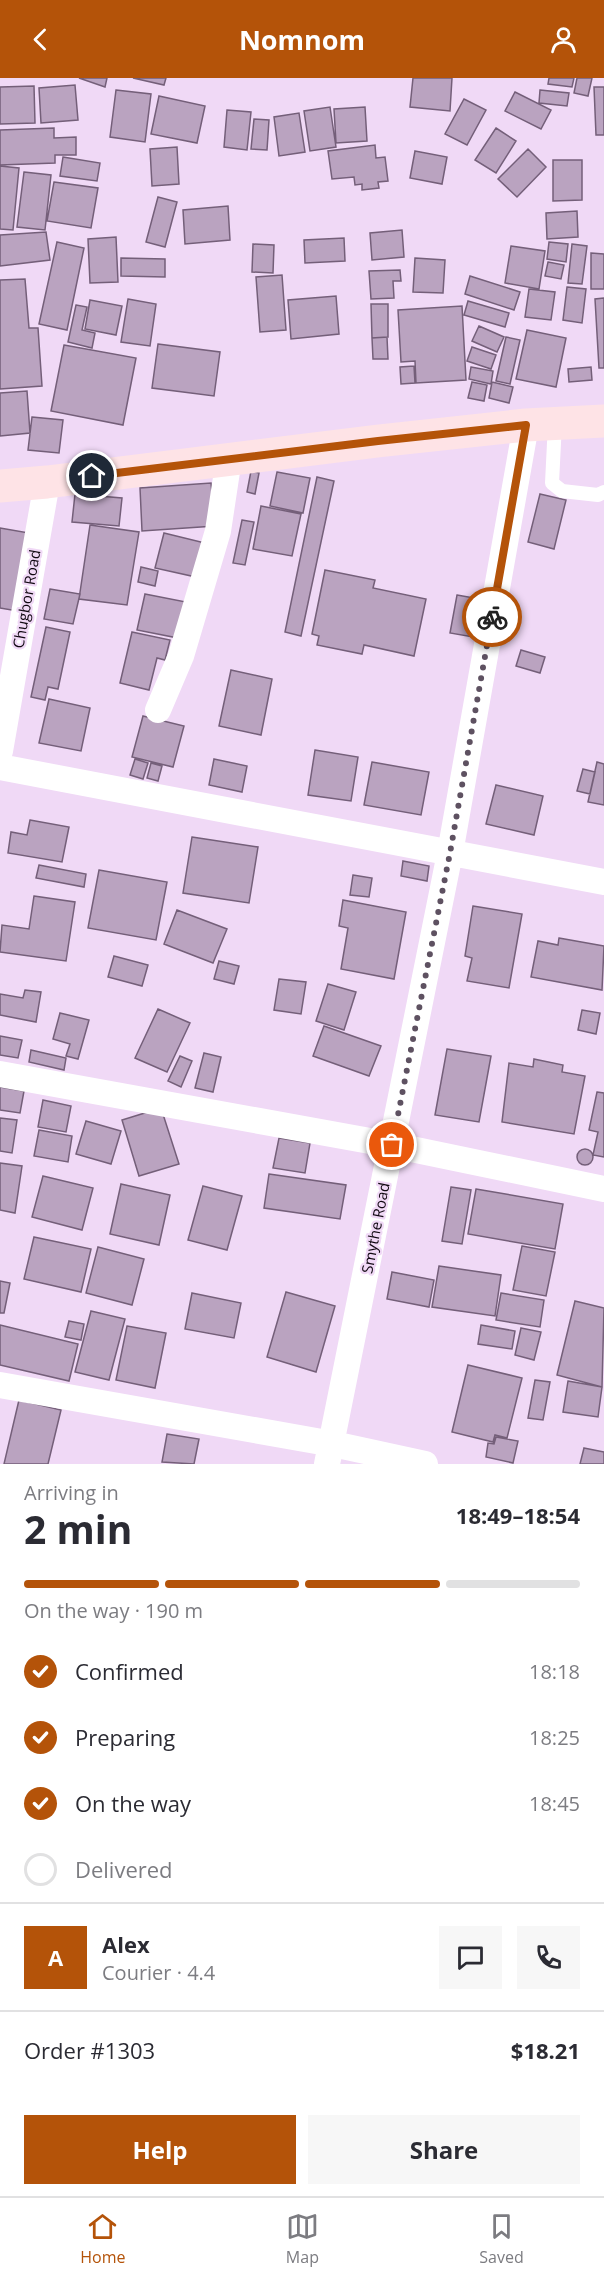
<!DOCTYPE html>
<meta charset="utf-8">
<style>
:root{--surface:#fff;--page:#f7f7f7;--text:#2b2b33;--muted:#7c7c81;--line:#e1e1e2;--accent:#b45309}
body{margin:0;font-family:"Open Sans",sans-serif;background:var(--page);color:var(--text);height:100vh;display:flex;flex-direction:column;font-size:22px;white-space:nowrap}
*{box-sizing:border-box;margin:0}
p{font-size:20px;color:var(--muted)}
.icon{flex:none;width:33px;height:33px;fill:none;stroke:currentColor;stroke-width:2;stroke-linecap:round;stroke-linejoin:round}
.map{position:relative;height:1386px;overflow:hidden}
.side{display:flex;flex-direction:column;background:var(--surface);flex:1}
.side>*{flex:none}
.pin{position:absolute;display:grid;place-items:center;width:51px;height:51px;color:#fff;margin:-26px;border:3px solid #fff;border-radius:50%;box-shadow:0 2px 6px #0007}
.courier{position:absolute;display:grid;place-items:center;width:60px;height:60px;margin:-30px;border:4px solid #b45309;border-radius:50%;background:#fff;color:#222;box-shadow:0 2px 8px #0007}
.headline em{font-style:normal;font-weight:700}
.headline div{display:flex;flex-direction:column-reverse}
.headline{display:flex;align-items:center;justify-content:space-between;height:102px;padding:0 24px}
h1{font-size:39px;font-weight:700;line-height:45px}
.bar{display:grid;grid-template-columns:repeat(4,1fr);gap:9px 6px;align-content:center;height:72px;padding:0 24px}
.bar i{height:8px;border-radius:4px;background:var(--line)}
.bar .active{background:var(--accent)}
.bar p{grid-column:span 4}
.line{display:flex;align-items:center;gap:15px;padding:0 24px;border-top:2px solid var(--line)}
.line div{flex:1}
.round{display:grid;place-items:center;flex:none;width:63px;height:63px;border-radius:0px;background:var(--page)}
ol{padding:0 24px;list-style:none}
li{display:flex;align-items:center;gap:18px;height:66px}
li p{margin-inline-start:auto}
li .icon{padding:6px;border-radius:50%;background:var(--accent);color:#fff;stroke-width:4}
li:last-child{color:var(--muted)}
li i{width:33px;height:33px;border:3px solid var(--line);border-radius:50%}
.primary-button{display:flex;gap:12px;margin-top:auto;padding:12px 24px}
.primary-button a{flex:1;height:69px;border-radius:0px;background:var(--accent);color:#fff;font-size:24px;font-weight:700;line-height:69px;text-align:center}
.primary-button a+a{background:var(--page);color:var(--text)}
header{display:flex;justify-content:space-between;align-items:center;height:78px;padding:0 24px;background:var(--accent);color:#fff;font-size:27px;font-weight:700}
.menu{display:flex;justify-content:space-around;align-items:center;height:84px;border-top:2px solid var(--line);background:var(--surface);font-size:16px;color:var(--muted)}
.menu a{display:grid;justify-items:center;gap:3px}
.menu .active{color:var(--accent)}
.map>svg:first-child{display:block}
.building{fill:#baa3c0;stroke:#745f79;stroke-width:1.5}
.lines{fill:none;stroke-linecap:round;stroke-linejoin:round}
.lane{stroke:#fff;stroke-width:14}
.street{stroke:#fff;stroke-width:26}
.secondary{stroke:#fee3e6;stroke-width:33}
.done{stroke:#5e5161;stroke-width:6;stroke-dasharray:0 10.8}
.route{stroke:#b45309;stroke-width:8}
.labels{text-anchor:middle;stroke-width:4.5;stroke-linejoin:round;paint-order:stroke}
.street-label{font-size:15px;fill:#100811;stroke:#f0d9f6}
</style>
<header><svg class="icon" aria-label="back" viewBox="0 0 24 24"><path d="M15 5l-7 7 7 7"/></svg>Nomnom<svg class="icon" aria-label="person" viewBox="0 0 24 24"><circle cx="12" cy="8" r="4"/><path d="M4 21q1-7 8-7t8 7"/></svg></header>
<div class="map">
<svg width="604" height="1386" viewBox="0 0 604 1386">
<rect width="100%" height="100%" fill="#f0d9f6"/>
<path class="building" d="M79 0H107L105 9Z
M133 0H166L164 7Z
M413 0H452L450 33 410 29Z
M549 0H574L572 9 548 6Z
M577 0H592L588 18 574 15Z
M75 7 78 42 41 45 39 10Z
M34 8 35 45 0 46V9Z
M594 9H604V57H596Z
M116 12 151 16 145 64 110 59Z
M540 12 569 15 567 28 539 25Z
M515 14 551 32 541 51 505 33Z
M159 18 205 28 197 65 151 56Z
M464 21 486 32 467 67 445 56Z
M330 29 336 69 310 73 304 33Z
M365 29 367 63 336 65 334 31Z
M227 32 251 34 247 72 224 69Z
M299 35 305 74 279 78 274 39Z
M254 41 269 42 267 72 251 71Z
M54 50V60L76 59V77H55V85L0 87V52Z
M496 50 516 63 496 95 475 82Z
M375 67 376 80 385 79 388 103 378 104 379 110 362 112V106L355 107 354 99 332 101 328 73Z
M177 69 179 106 152 108 150 71Z
M528 71 546 89 517 119 498 101Z
M415 73 447 79 442 106 410 100Z
M63 79 100 85 97 103 60 98Z
M553 82H582V122L553 123Z
M0 88 19 90 13 152 0 151Z
M24 94 51 97 45 152 17 149Z
M54 104 98 110 91 150 47 143Z
M158 119 177 124 165 169 146 164Z
M228 128 230 162 185 166 183 132Z
M577 133 578 159 547 161 546 135Z
M402 152 404 179 372 182 370 155Z
M46 154 50 182 0 188V157Z
M116 159 118 204 90 205 88 161Z
M344 160 345 183 305 185 304 162Z
M57 164 84 170 67 252 39 246Z
M549 164 568 166 566 184 547 181Z
M253 166 274 167 273 195 252 194Z
M572 166 587 168 582 206 568 205Z
M511 168 545 173 539 211 505 205Z
M591 175 604 176V211H591Z
M121 180 165 181V199L121 198Z
M415 180 445 182 443 215 413 214Z
M548 184 564 187 561 201 545 198Z
M400 192 401 203H393L394 220 371 221 369 193Z
M282 197 286 252 260 254 256 199Z
M470 198 520 214 514 232 465 216Z
M25 201 29 250H38L42 308 0 311V202Z
M567 209 586 211 582 245 563 242Z
M529 211 555 214 551 242 525 239Z
M336 218 339 256 291 261 288 222Z
M604 220V290H599L595 221Z
M128 221 156 226 150 268 121 264Z
M90 222 122 228 116 257 85 251Z
M468 223 509 235 505 249 464 237Z
M371 226H388V259L372 260Z
M76 227 87 229 82 252 95 255 92 270 68 264Z
M462 228 466 302 416 305 415 283 401 284 398 232Z
M479 248 504 259 497 274 472 263Z
M527 252 566 260 556 309 516 301Z
M387 259 388 281H373L372 260Z
M506 259 520 262 510 306 496 303Z
M158 266 220 274 214 318 152 310Z
M64 267 136 280 123 347 51 333Z
M472 269 496 277 491 291 467 283Z
M414 288 415 305 401 306 400 289Z
M471 289 493 293 491 306 469 301Z
M591 289 592 302 569 304 568 291Z
M472 304 487 307 484 323 468 320Z
M492 304 513 309 509 325 489 320Z
M27 313 30 355 0 358V315Z
M32 339 63 342 59 375 28 372Z
M251 393 259 395 255 416 247 414Z
M277 394 310 400 303 435 270 428Z
M317 399 334 403 301 558 285 554Z
M211 405 215 448 142 453 140 410Z
M75 416 122 420 119 448 72 444Z
M540 416 566 422 554 471 528 464Z
M261 428 301 436 292 478 253 471Z
M242 442 254 444 245 487 233 485Z
M90 447 139 454 127 527 79 521Z
M0 450 35 456 23 534 0 530Z
M164 455 205 465 196 499 155 490Z
M141 489 158 493 155 508 138 504Z
M325 492 375 502 373 510 426 521 414 578 364 567 362 576 317 567 319 558 312 556Z
M50 511 80 516 73 546 44 541Z
M145 516 186 524 178 560 137 552Z
M457 517 480 521 473 559 450 555Z
M46 549 70 554 58 611 48 609 45 622 31 619Z
M132 554 170 562 165 582 157 580 149 612 120 605Z
M521 572 545 579 540 595 516 588Z
M231 592 272 601 261 657 219 648Z
M49 621 90 630 81 673 39 665Z
M143 638 184 648 173 689 132 679Z
M315 672 358 679 351 723 308 717Z
M135 681 148 685 143 701 130 697Z
M214 681 247 688 242 714 209 707Z
M372 684 429 694 421 737 364 727Z
M597 684 604 686V727L588 724Z
M151 685 162 688 158 703 147 700Z
M583 691 595 694 590 716 577 713Z
M496 707 543 718 534 757 486 746Z
M30 742 69 749 62 784 8 775 11 754 27 757Z
M192 759 258 769 249 825 183 815Z
M403 783 429 788 427 803 401 798Z
M39 787 86 796 84 809 36 800Z
M99 792 167 804 156 862 88 850Z
M353 797 372 800 369 819 350 817Z
M34 818 75 824 66 883 0 874 2 847 29 851Z
M343 822 406 834 394 901 341 891 348 850 339 848Z
M473 828 522 836 509 910 467 903 472 880 465 878Z
M177 832 227 851 213 885 164 866Z
M559 860 604 868 602 912 531 899 538 863 558 867Z
M114 878 148 887 142 908 108 899Z
M219 883 239 888 234 906 214 901Z
M279 901 306 904 301 936 274 932Z
M328 906 356 914 344 952 316 943Z
M25 912 41 914 36 944 0 937V916L23 920Z
M158 931 190 945 167 994 135 980Z
M582 932 600 935 596 956 578 952Z
M60 935 89 942 78 981 66 978 70 966 53 961Z
M324 948 381 968 369 998 313 978Z
M0 958 22 962 18 980 0 977Z
M447 971 491 978 479 1044 435 1037Z
M31 972 66 980 64 992 29 984Z
M204 975 221 979 213 1014 195 1010Z
M180 978 192 983 181 1009 168 1003Z
M534 981 563 987 562 994 585 998 574 1056 502 1044 509 985 533 989Z
M0 1009 24 1013 20 1035 0 1032Z
M597 1014 604 1015V1079L593 1077 598 1054 589 1052Z
M43 1022 71 1028 66 1054 38 1049Z
M161 1030 179 1086 139 1098 122 1042Z
M0 1040 17 1042 12 1075 0 1073Z
M86 1043 121 1053 111 1086 76 1076Z
M39 1052 72 1058 68 1084 34 1078Z
M279 1060 310 1065 305 1095 273 1090Z
M577 1079a8 8 0 1 1 16 0a8 8 0 1 1-16 0Z
M0 1085 22 1088 15 1135 0 1132Z
M269 1096 346 1107 340 1141 264 1130Z
M43 1098 93 1110 82 1152 32 1139Z
M121 1106 170 1117 159 1167 110 1156Z
M203 1108 242 1118 227 1172 188 1162Z
M451 1109 471 1112 462 1166 442 1163Z
M476 1111 563 1126 555 1171 468 1156Z
M34 1159 91 1171 81 1214 24 1201Z
M522 1168 555 1174 546 1218 513 1212Z
M98 1169 144 1181 132 1227 86 1215Z
M439 1188 501 1197 495 1238 432 1229Z
M392 1194 434 1202 429 1229 387 1221Z
M0 1203 10 1205 4 1235H0Z
M286 1214 335 1228 316 1294 267 1279Z
M192 1215 241 1225 234 1260 185 1251Z
M501 1215 544 1222 540 1249 496 1242Z
M575 1223 604 1230 602 1309 557 1297Z
M91 1233 125 1241 109 1302 75 1294Z
M69 1243 84 1246 81 1262 65 1259Z
M0 1247 78 1266 69 1303 0 1287Z
M481 1247 515 1253 512 1271 478 1266Z
M127 1248 166 1255 155 1310 116 1302Z
M521 1250 541 1254 534 1282 515 1277Z
M468 1287 522 1300 507 1360 495 1357 493 1364 452 1354Z
M535 1302 550 1304 543 1342 528 1340Z
M568 1303 602 1309 598 1339 563 1334Z
M19 1322 61 1332 48 1386H4Z
M167 1356 199 1361 194 1386 162 1384Z
M496 1359 518 1363 513 1385 486 1379 488 1365 494 1366Z
M584 1370 604 1374V1386H580Z"/>
<g class="lines">
<path class="lane" d="M555 345 552 405 562 413 598 417 604 414"/>
<path class="street" d="M158 632 181 578 218 453 229 380
M0 673 47 404
M0 689 604 804
M0 996 392 1067 604 1111
M0 1307 333 1366 425 1386
M327 1386 450 775 526 347"/>
<path class="secondary" d="M0 408 47 404 378 363 526 347 604 343"/>
</g>
<g class="lines">
<path class="done" d="M392 1067 450 775 492 539"/>
<path class="route" d="M92 398 378 363 526 347 492 539"/>
</g>
<g class="labels">
<g class="street-label">
<text transform="translate(27 521) rotate(-80)" y="5">Chugbor Road</text>
<text transform="translate(376 1150) rotate(-79)" y="5">Smythe Road</text>
</g>
</g>
</svg>
<div class="pin" style="left:392px;top:1067px;background:#ea580c"><svg class="icon" aria-label="bag" viewBox="0 0 24 24"><path d="M5 8h14l-1 12H6zM9 8a3 3 0 0 1 6 0"/></svg></div>
<div class="pin" style="left:92px;top:398px;background:#1f2937"><svg class="icon" aria-label="home" viewBox="0 0 24 24"><path d="M3 11l9-7 9 7M6 9v11h12V9"/></svg></div>
<div class="courier" style="left:492px;top:539px"><svg class="icon" aria-label="bike" viewBox="0 0 24 24"><circle cx="6" cy="16" r="4"/><circle cx="18" cy="16" r="4"/><path d="M6 16l4-8h5l3 8M10 8l3 8H6M13 5h3"/></svg></div>
</div>
<section class="side">
<div class="headline"><div><h1>2 min</h1><p>Arriving in</p></div><em>18:49–18:54</em></div>
<div class="bar"><i class="active"></i><i class="active"></i><i class="active"></i><i></i><p>On the way · 190 m</p></div>
<ol>
<li><svg class="icon" aria-label="check" viewBox="0 0 24 24"><path d="M5 12l5 5 9-10"/></svg>Confirmed<p>18:18</p></li>
<li><svg class="icon" aria-label="check" viewBox="0 0 24 24"><path d="M5 12l5 5 9-10"/></svg>Preparing<p>18:25</p></li>
<li><svg class="icon" aria-label="check" viewBox="0 0 24 24"><path d="M5 12l5 5 9-10"/></svg>On the way<p>18:45</p></li>
<li><i></i>Delivered</li>
</ol>
<div class="line" style="height:108px"><b class="round" style="background:var(--accent);color:#fff">A</b><div><b>Alex</b><p>Courier · 4.4</p></div><a class="round"><svg class="icon" aria-label="chat" viewBox="0 0 24 24"><path d="M4 5h16v11H9l-5 4z"/></svg></a><a class="round"><svg class="icon" aria-label="phone" viewBox="0 0 24 24"><path d="M5 4h4l2 5-3 2q2 4 5 5l2-3 5 2v4C11 20 4 13 5 4z"/></svg></a></div>
<div class="line" style="height:78px"><div>Order #1303</div><b>$18.21</b></div>
<div class="primary-button"><a>Help</a><a>Share</a></div>
</section>
<nav class="menu">
<a class="active"><svg class="icon" aria-label="home" viewBox="0 0 24 24"><path d="M3 11l9-7 9 7M6 9v11h12V9"/></svg>Home</a>
<a><svg class="icon" aria-label="map" viewBox="0 0 24 24"><path d="M3 6l6-2 6 2 6-2v14l-6 2-6-2-6 2zM9 4v14M15 6v14"/></svg>Map</a>
<a><svg class="icon" aria-label="saved" viewBox="0 0 24 24"><path d="M7 4h10v16l-5-4-5 4z"/></svg>Saved</a>
</nav>
